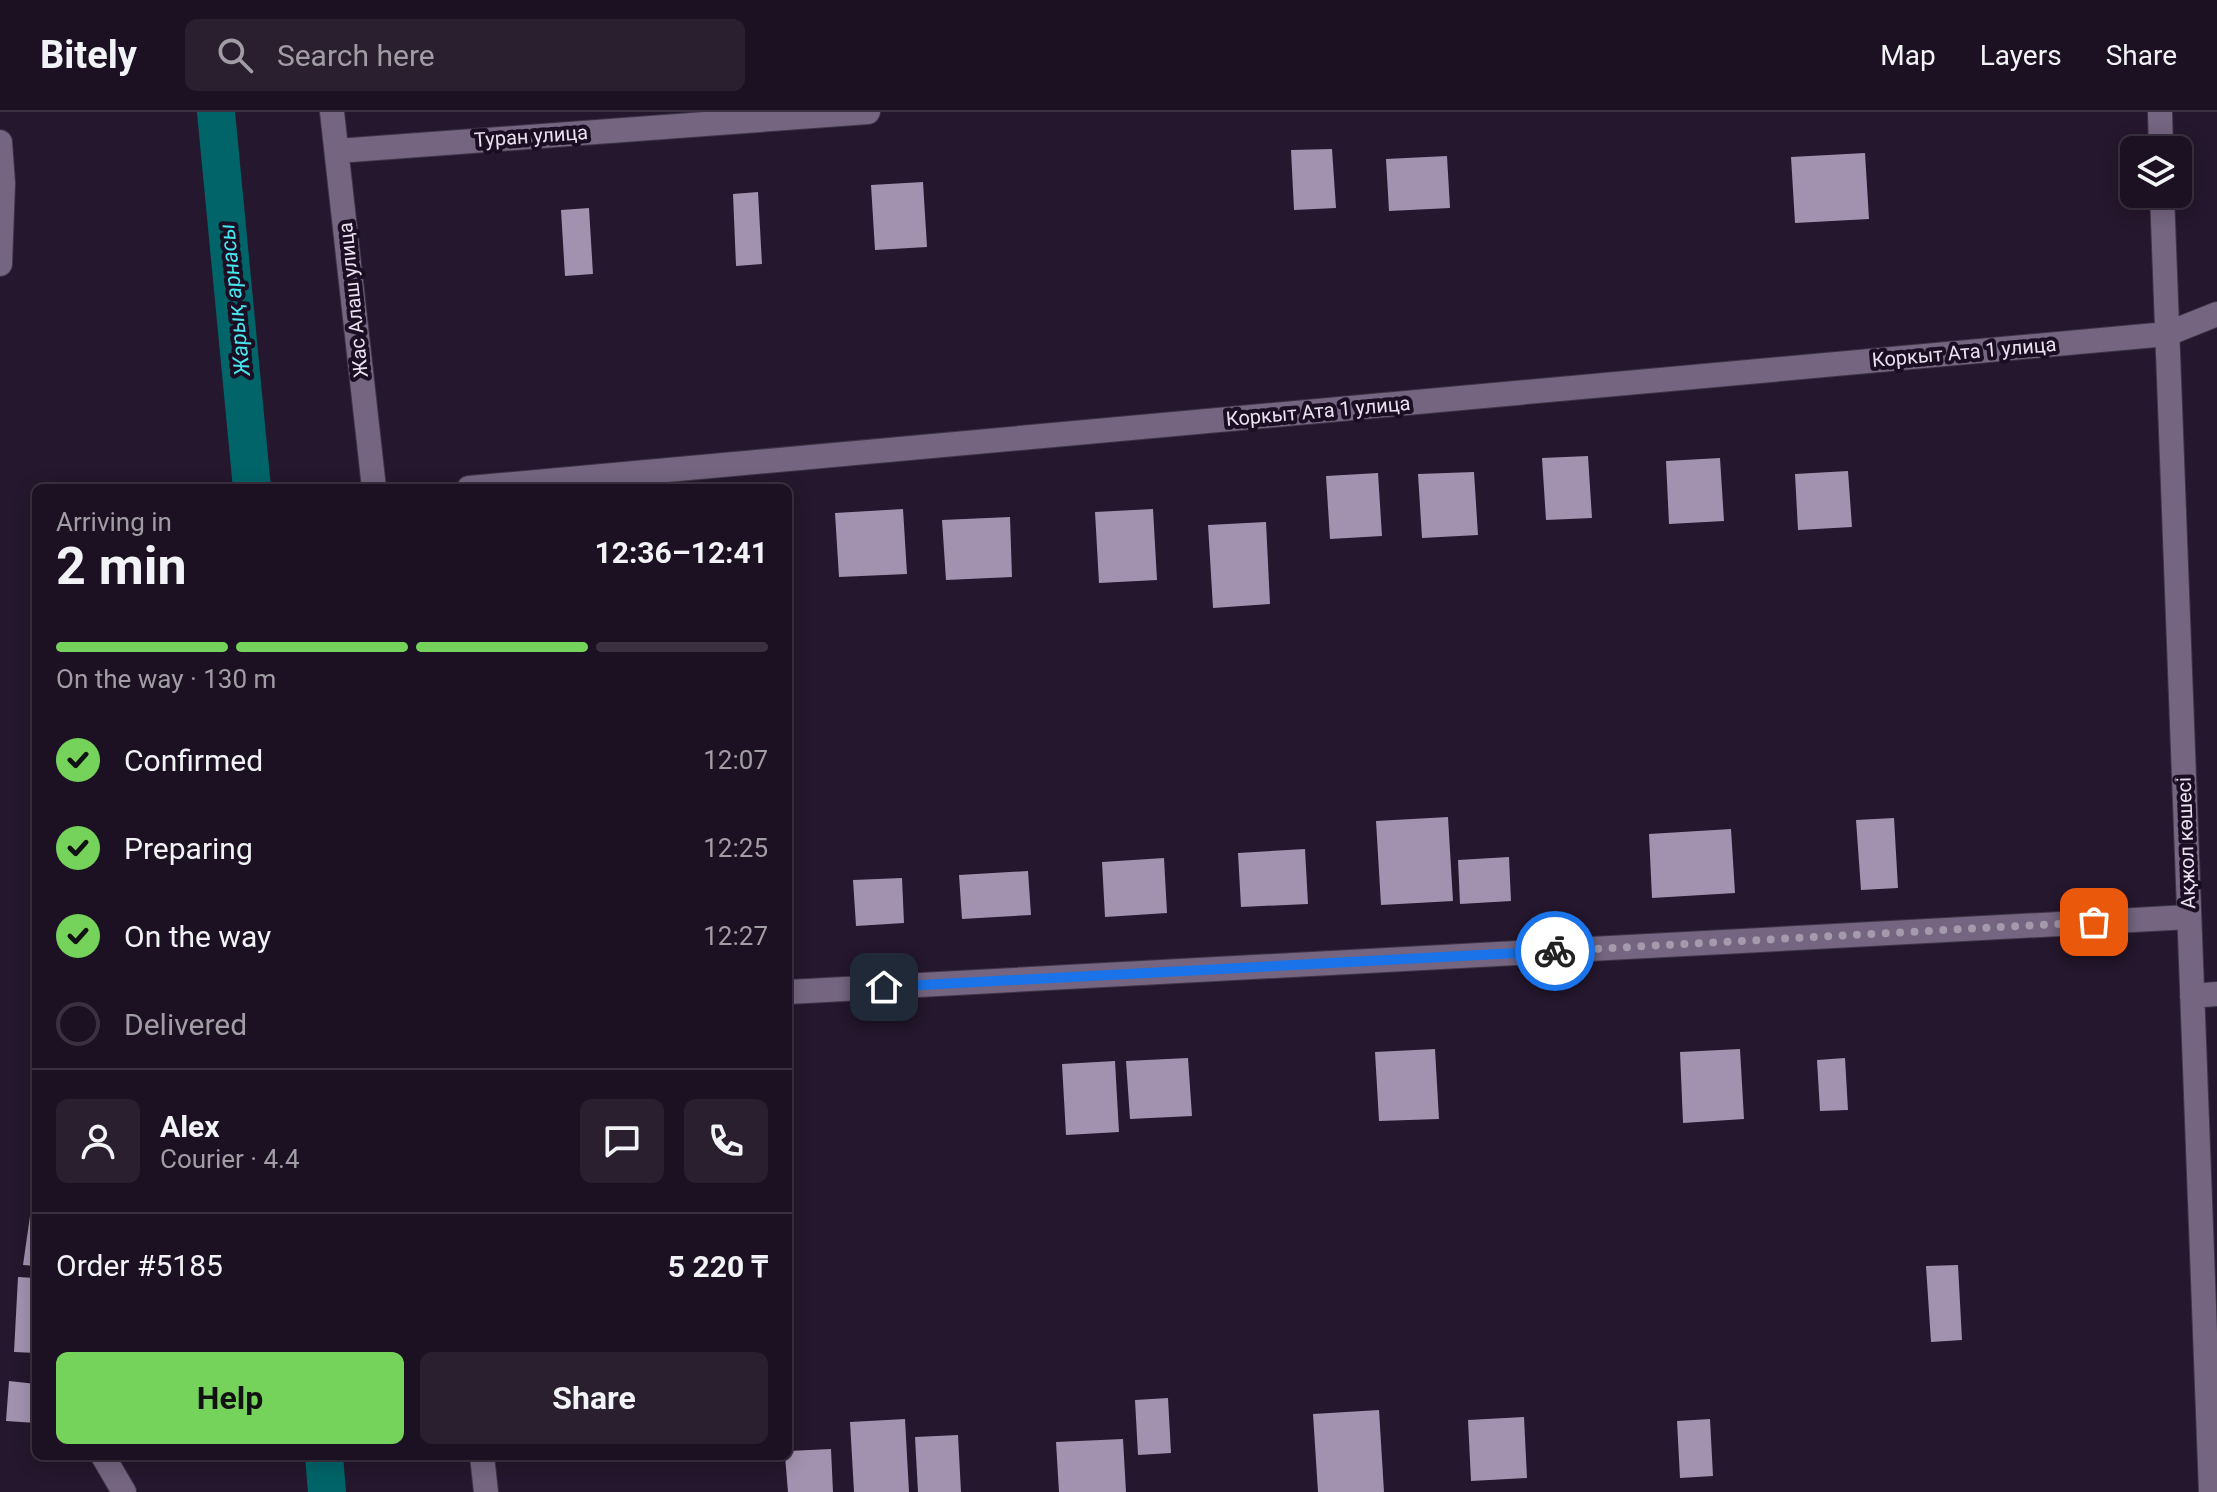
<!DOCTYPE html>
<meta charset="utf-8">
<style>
:root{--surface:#1c1122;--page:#291f2f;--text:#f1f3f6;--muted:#a09da5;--line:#3a3140;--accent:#75d25b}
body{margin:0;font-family:Roboto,sans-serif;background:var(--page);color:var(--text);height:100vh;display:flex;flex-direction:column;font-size:30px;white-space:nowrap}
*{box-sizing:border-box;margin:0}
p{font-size:26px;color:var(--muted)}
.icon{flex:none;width:44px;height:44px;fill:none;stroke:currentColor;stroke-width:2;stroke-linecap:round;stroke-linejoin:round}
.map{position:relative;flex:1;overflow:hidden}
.details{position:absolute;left:32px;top:372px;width:760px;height:976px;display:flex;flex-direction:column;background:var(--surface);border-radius:12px;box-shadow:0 4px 20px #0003,0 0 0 2px var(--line)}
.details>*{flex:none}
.fabs{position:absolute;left:2120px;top:24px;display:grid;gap:16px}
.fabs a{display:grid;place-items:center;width:72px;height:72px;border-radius:12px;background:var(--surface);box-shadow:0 4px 20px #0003,0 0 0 2px var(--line);font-size:40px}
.pin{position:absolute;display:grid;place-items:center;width:68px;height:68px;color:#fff;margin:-34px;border-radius:16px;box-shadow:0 4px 12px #0006}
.courier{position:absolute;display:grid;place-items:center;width:80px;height:80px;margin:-40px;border:6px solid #1a73e8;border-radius:50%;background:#fff;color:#222;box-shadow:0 2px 10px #0007}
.summary em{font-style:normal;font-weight:700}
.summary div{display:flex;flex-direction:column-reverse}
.summary{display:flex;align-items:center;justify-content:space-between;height:136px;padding:0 24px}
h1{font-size:52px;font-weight:700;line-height:60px}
.bar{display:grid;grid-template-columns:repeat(4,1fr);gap:12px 8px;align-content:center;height:96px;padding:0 24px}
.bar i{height:10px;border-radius:6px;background:var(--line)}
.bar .current{background:var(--accent)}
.bar p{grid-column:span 4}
.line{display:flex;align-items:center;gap:20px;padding:0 24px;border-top:2px solid var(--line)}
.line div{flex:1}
.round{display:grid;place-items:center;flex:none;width:84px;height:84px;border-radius:12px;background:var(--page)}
ol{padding:0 24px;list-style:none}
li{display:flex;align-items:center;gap:24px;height:88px}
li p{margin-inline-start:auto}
li .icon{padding:8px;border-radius:50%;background:var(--accent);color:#111;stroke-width:4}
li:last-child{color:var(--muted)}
li i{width:44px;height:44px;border:4px solid var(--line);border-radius:50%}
.action{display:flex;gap:16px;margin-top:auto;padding:16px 24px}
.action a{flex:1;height:92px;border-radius:12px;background:var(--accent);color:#111;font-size:32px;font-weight:700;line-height:92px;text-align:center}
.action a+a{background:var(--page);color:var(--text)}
header{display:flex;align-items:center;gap:48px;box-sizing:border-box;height:112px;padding:0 40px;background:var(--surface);border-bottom:2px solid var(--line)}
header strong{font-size:38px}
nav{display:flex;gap:44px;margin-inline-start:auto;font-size:28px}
.search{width:560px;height:72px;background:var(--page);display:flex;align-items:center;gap:20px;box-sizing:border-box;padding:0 28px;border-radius:12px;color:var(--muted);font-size:30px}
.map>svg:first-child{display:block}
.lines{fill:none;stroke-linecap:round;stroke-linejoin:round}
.canal{stroke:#006468;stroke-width:38}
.building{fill:#a392af}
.street-casing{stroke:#3e3445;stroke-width:26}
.street{stroke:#756580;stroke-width:24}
.done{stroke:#a49aac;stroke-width:8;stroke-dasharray:0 14.4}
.route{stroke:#1a73e8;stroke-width:10}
.labels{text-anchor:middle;stroke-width:8;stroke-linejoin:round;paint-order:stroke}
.street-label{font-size:20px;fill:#e9e0f0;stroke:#1b0e23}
.water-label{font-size:22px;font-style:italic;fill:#47e5ed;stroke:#1b0e23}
</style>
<header>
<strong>Bitely</strong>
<div class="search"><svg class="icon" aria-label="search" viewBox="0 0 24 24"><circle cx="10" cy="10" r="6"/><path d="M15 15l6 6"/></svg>Search here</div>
<nav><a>Map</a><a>Layers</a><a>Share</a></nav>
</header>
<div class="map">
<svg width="2217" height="1380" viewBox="0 0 2217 1380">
<rect width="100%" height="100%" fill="#25172d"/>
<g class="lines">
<path class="canal" d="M216 0 252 376
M324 1344 327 1380"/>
</g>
<path class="building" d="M1332 37 1336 96 1294 98 1291 38Z
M1865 41 1869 107 1795 111 1791 45Z
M1447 44 1450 96 1389 99 1386 47Z
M923 70 927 135 875 138 871 73Z
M758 80 762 152 736 154 733 82Z
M589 96 593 162 565 164 561 98Z
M1588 344 1592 406 1546 408 1542 346Z
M1720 346 1724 409 1669 412 1666 349Z
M1848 359 1852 415 1798 418 1795 362Z
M1474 360 1478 423 1422 426 1418 362Z
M1378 361 1382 424 1330 427 1326 364Z
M903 397 907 462 839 465 835 401Z
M1153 397 1157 468 1099 471 1095 400Z
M1010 405 1012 465 946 468 942 408Z
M1266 410 1270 492 1213 496 1208 413Z
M1448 705 1453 789 1381 793 1376 709Z
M1894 706 1898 776 1861 778 1856 708Z
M1731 717 1735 781 1652 786 1649 722Z
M1305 737 1308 792 1241 795 1238 741Z
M1509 745 1511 789 1460 792 1458 748Z
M1164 746 1167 801 1105 805 1102 750Z
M1028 759 1031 803 962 807 959 763Z
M902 766 904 811 856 814 853 768Z
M1435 937 1439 1007 1379 1009 1375 940Z
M1740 937 1744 1007 1683 1011 1680 940Z
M1188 946 1192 1004 1130 1007 1126 949Z
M1845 946 1848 998 1820 999 1817 948Z
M1115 949 1119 1020 1066 1023 1062 952Z
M30 1104 36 1105V1154L23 1153Z
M1958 1153 1962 1228 1931 1230 1926 1154Z
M18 1165 36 1166V1241L14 1240Z
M9 1269 36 1272V1311L6 1309Z
M1168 1286 1171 1341 1138 1343 1135 1288Z
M1379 1298 1384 1380H1318L1313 1302Z
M1524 1305 1527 1366 1471 1369 1468 1308Z
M905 1307 909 1380H854L850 1310Z
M1710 1307 1713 1364 1680 1366 1677 1309Z
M958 1323 961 1380H918L915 1325Z
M1123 1327 1126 1380H1059L1056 1330Z
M831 1337 833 1380H788L785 1344H788V1339Z"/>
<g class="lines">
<g class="street-casing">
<path id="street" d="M332 0 374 376
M2160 0 2161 38
M0 30 3 71 0 152
M337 39 868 0
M2162 82 2211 1380
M469 376 2167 222 2217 202
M788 880 2189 805
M2192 884 2217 882
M103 1344 124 1380
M482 1344 486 1380"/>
</g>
<use href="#street" class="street"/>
</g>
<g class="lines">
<path class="done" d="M1555 839 2094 810"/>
<path class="route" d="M884 875 1555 839"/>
</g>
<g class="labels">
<g class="street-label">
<text transform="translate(531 24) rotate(-4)" y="7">Туран улица</text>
<text transform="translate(353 188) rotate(-96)" y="7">Жас Алаш улица</text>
<text transform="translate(1964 240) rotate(-5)" y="7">Коркыт Ата 1 улица</text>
<text transform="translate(1318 299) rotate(-5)" y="7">Коркыт Ата 1 улица</text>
<text transform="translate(2186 731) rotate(-92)" y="7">Ақжол көшесі</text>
</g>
<g class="water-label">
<text transform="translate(234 188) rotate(-96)" y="8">Жарық арнасы</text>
</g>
</g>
</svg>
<div class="fabs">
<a><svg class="icon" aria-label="layers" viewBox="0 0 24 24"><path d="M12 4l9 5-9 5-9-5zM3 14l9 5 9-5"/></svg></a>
</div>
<div class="pin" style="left:2094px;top:810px;background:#ea580c"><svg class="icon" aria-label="bag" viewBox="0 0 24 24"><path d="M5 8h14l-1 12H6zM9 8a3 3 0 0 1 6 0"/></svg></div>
<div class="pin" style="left:884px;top:875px;background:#1f2937"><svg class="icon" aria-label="home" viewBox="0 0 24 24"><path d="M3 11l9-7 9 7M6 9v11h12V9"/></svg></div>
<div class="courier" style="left:1555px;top:839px"><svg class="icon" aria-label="bike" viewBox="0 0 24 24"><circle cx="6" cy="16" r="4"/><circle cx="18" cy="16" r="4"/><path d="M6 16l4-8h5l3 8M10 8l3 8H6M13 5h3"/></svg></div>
<section class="details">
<div class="summary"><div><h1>2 min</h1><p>Arriving in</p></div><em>12:36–12:41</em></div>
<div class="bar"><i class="current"></i><i class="current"></i><i class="current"></i><i></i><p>On the way · 130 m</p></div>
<ol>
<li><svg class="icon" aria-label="check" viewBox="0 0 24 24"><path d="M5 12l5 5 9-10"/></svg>Confirmed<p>12:07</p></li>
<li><svg class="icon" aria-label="check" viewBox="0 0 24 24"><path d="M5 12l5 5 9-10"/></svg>Preparing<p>12:25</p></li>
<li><svg class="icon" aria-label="check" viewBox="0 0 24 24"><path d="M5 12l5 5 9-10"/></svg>On the way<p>12:27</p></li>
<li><i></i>Delivered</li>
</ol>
<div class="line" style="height:144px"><a class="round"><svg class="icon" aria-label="person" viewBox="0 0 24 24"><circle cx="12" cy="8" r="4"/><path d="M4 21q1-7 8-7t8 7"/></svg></a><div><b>Alex</b><p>Courier · 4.4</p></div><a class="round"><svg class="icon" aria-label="chat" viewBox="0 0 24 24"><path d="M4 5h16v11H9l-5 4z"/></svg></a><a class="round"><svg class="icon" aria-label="phone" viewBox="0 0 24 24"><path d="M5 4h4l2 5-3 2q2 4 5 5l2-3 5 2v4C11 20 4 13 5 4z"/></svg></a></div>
<div class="line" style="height:104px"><div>Order #5185</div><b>5 220 ₸</b></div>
<div class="action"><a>Help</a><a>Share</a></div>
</section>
</div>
